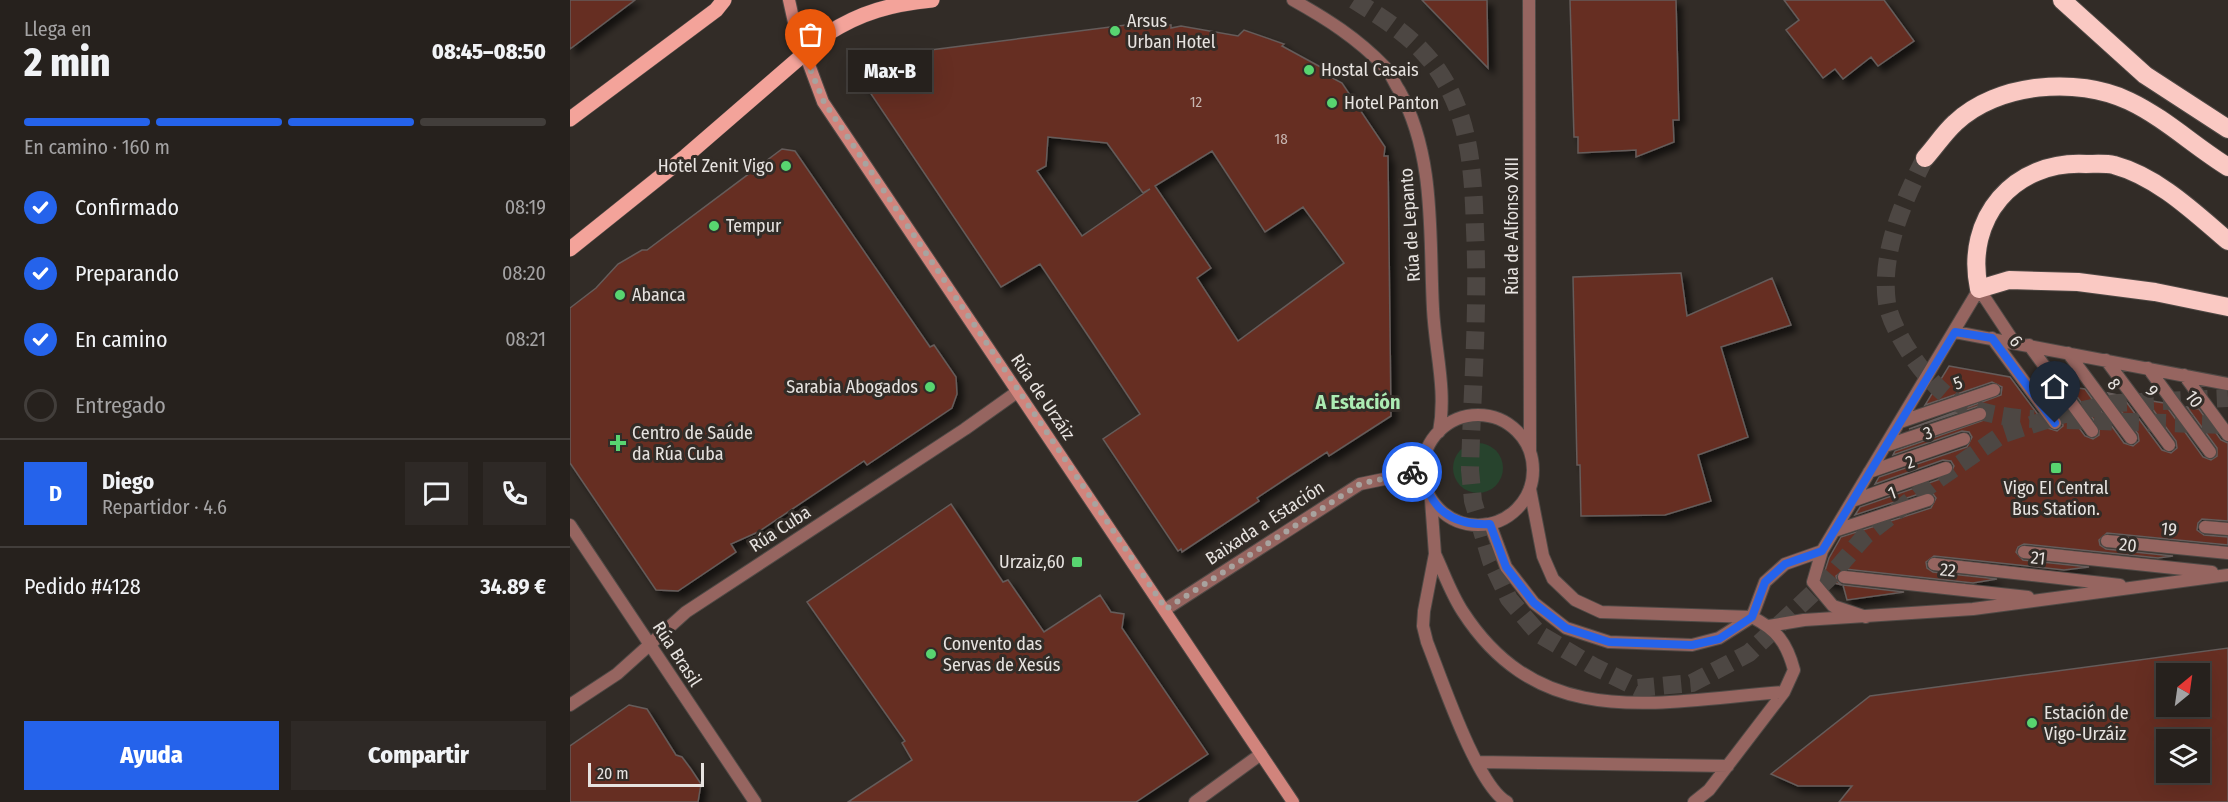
<!DOCTYPE html>
<html lang="es">
<meta charset="utf-8">
<style>
:root{--surface:#26211d;--page:#2e2926;--text:#f1f3f6;--muted:#a4a3a4;--line:#423e3b;--accent:#2563eb}
body{margin:0;font-family:"Fira Sans Condensed",sans-serif;background:var(--page);color:var(--text);height:100vh;display:flex;flex-direction:column;font-size:22px;white-space:nowrap}
*{box-sizing:border-box;margin:0}
p{font-size:20px;color:var(--muted)}
.icon{flex:none;width:33px;height:33px;fill:none;stroke:currentColor;stroke-width:2;stroke-linecap:round;stroke-linejoin:round}
.map{position:relative;flex:1;overflow:hidden}
.sheet{display:flex;flex-direction:column;background:var(--surface);width:570px}
.sheet>*{flex:none}
.needle{width:39px;rotate:29deg}
.fabs{position:absolute;left:1586px;top:663px;display:grid;gap:12px}
.fabs a{display:grid;place-items:center;width:54px;height:54px;border-radius:0px;background:var(--surface);box-shadow:0 6px 24px #0002,0 0 0 2px var(--line);font-size:30px}
.scale{position:absolute;left:18px;bottom:15px;width:116px;box-sizing:border-box;padding-left:6px;border:3px solid #e7e3e0;border-top:0;font-size:16px;line-height:21px;white-space:nowrap;color:#e7e3e0;-webkit-text-stroke:4px #322c27;paint-order:stroke}
.pin{position:absolute;display:grid;place-items:center;width:51px;height:51px;color:#fff;margin:-62px -26px;border-radius:50% 50% 50% 0;rotate:-45deg;box-shadow:0 0 6px #0007}
.pin .icon{rotate:45deg}
.courier{position:absolute;display:grid;place-items:center;width:60px;height:60px;margin:-30px;border:4px solid #2563eb;border-radius:50%;background:#fff;color:#222;box-shadow:0 2px 8px #0007}
.bubble{position:absolute;height:42px;border-radius:0px;background:var(--surface);box-shadow:0 6px 24px #0002,0 0 0 2px var(--line);font-size:20px;font-weight:800;line-height:42px;text-align:center}
.head em{font-style:normal;font-weight:800}
.head div{display:flex;flex-direction:column-reverse}
.head{display:flex;align-items:center;justify-content:space-between;height:102px;padding:0 24px}
h1{font-size:39px;font-weight:800;line-height:45px}
.bar{display:grid;grid-template-columns:repeat(4,1fr);gap:9px 6px;align-content:center;height:72px;padding:0 24px}
.bar i{height:8px;border-radius:4px;background:var(--line)}
.bar .on{background:var(--accent)}
.bar p{grid-column:span 4}
.line{display:flex;align-items:center;gap:15px;padding:0 24px;border-top:2px solid var(--line)}
.line div{flex:1}
.round{display:grid;place-items:center;flex:none;width:63px;height:63px;border-radius:0px;background:var(--page)}
ol{padding:0 24px;list-style:none}
li{display:flex;align-items:center;gap:18px;height:66px}
li p{margin-inline-start:auto}
li .icon{padding:6px;border-radius:50%;background:var(--accent);color:#fff;stroke-width:4}
li:last-child{color:var(--muted)}
li i{width:33px;height:33px;border:3px solid var(--line);border-radius:50%}
.primary-button{display:flex;gap:12px;margin-top:auto;padding:12px 24px}
.primary-button a{flex:1;height:69px;border-radius:0px;background:var(--accent);color:#fff;font-size:24px;font-weight:800;line-height:69px;text-align:center}
.primary-button a+a{background:var(--page);color:var(--text)}
main{display:flex;flex:1;min-height:0}
.map>svg:first-child{display:block}
.green{fill:#27432d}
.building{fill:#662e23;stroke:#655c5a;stroke-width:1.5;fill-rule:evenodd;filter:url(#shadow)}
.lines{fill:none;stroke-linecap:round;stroke-linejoin:round}
.highway-tunnel{stroke:#4d4743;stroke-width:18;stroke-dasharray:18 9;stroke-linecap:butt}
.lane-casing{stroke:#4f4945;stroke-width:14}
.street-casing{stroke:#4f4945;stroke-width:14}
.secondary-casing{stroke:#4f4945;stroke-width:14}
.primary-casing{stroke:#4f4945;stroke-width:16}
.highway-casing{stroke:#4f4945;stroke-width:20}
.lane{stroke:#966560;stroke-width:12}
.street{stroke:#966560;stroke-width:12}
.secondary{stroke:#d1847c;stroke-width:12}
.primary{stroke:#f3a39a;stroke-width:15}
.highway{stroke:#fac9c3;stroke-width:18}
.done{stroke:#a8a39f;stroke-width:6;stroke-dasharray:0 10.8}
.route{stroke:#2563eb;stroke-width:8}
.poi-dot{fill:#58d570;stroke:#322c27;stroke-width:2}
.labels{text-anchor:middle;stroke-width:6;stroke-linejoin:round;paint-order:stroke}
.number-label{font-size:15px;fill:#c7b6b1}
.poi-label{font-size:18px;fill:#e7e3e0;stroke:#322c27;text-anchor:start}
.street-label{font-size:18px;fill:#e7e3e0;stroke:#322c27}
.neighbourhood-label{font-size:20px;font-weight:bold;fill:#acebb3;stroke:#322c27}
</style>
<main>
<section class="sheet">
<div class="head"><div><h1>2 min</h1><p>Llega en</p></div><em>08:45–08:50</em></div>
<div class="bar"><i class="on"></i><i class="on"></i><i class="on"></i><i></i><p>En camino · 160 m</p></div>
<ol>
<li><svg class="icon" aria-label="check" viewBox="0 0 24 24"><path d="M5 12l5 5 9-10"/></svg>Confirmado<p>08:19</p></li>
<li><svg class="icon" aria-label="check" viewBox="0 0 24 24"><path d="M5 12l5 5 9-10"/></svg>Preparando<p>08:20</p></li>
<li><svg class="icon" aria-label="check" viewBox="0 0 24 24"><path d="M5 12l5 5 9-10"/></svg>En camino<p>08:21</p></li>
<li><i></i>Entregado</li>
</ol>
<div class="line" style="height:108px"><b class="round" style="background:var(--accent);color:#fff">D</b><div><b>Diego</b><p>Repartidor · 4.6</p></div><a class="round"><svg class="icon" aria-label="chat" viewBox="0 0 24 24"><path d="M4 5h16v11H9l-5 4z"/></svg></a><a class="round"><svg class="icon" aria-label="phone" viewBox="0 0 24 24"><path d="M5 4h4l2 5-3 2q2 4 5 5l2-3 5 2v4C11 20 4 13 5 4z"/></svg></a></div>
<div class="line" style="height:78px"><div>Pedido #4128</div><b>34.89 €</b></div>
<div class="primary-button"><a>Ayuda</a><a>Compartir</a></div>
</section>
<div class="map">
<svg width="1658" height="802" viewBox="0 0 1658 802">
<defs>
<filter id="shadow"><feDropShadow dx="5.5" dy="5.5" stdDeviation="3" flood-color="#0009"/></filter>
</defs>
<rect width="100%" height="100%" fill="#322c27"/>
<path class="green" d="M883 468a25 25 0 1 1 50 0a25 25 0 1 1-50 0Z"/>
<path class="building" d="M0 0H65L0 49Z
M852 0H917L918 68Z
M1000 0H1106L1109 120H1103L1104 142 1066 157V150L1008 153V137H1004Z
M1214 0H1314L1344 41 1308 66 1301 57 1273 79 1265 69 1253 78 1216 30 1229 20Z
M564 24 601 25V28L611 26 668 36 674 30 714 44 712 46 756 70 755 74 772 83 815 147 814 156H818L821 416 759 456 757 452 720 476 687 498 689 501 612 552 611 549 608 551 533 439 570 414 521 340 470 264 431 287 291 79 289 68 297 58ZM478 137 537 143 573 193 580 189 512 236 467 171 476 166ZM642 151 695 232 733 207 774 263 668 341 627 278 641 268 585 186Z
M212 149 225 151 360 347 364 345 386 377 387 394 382 408 297 465 294 461 188 532 161 544 166 552 108 591 86 590 0 463V308L26 288 48 264 72 250H77Z
M1111 273 1117 316 1202 278 1221 325 1151 347 1178 437 1128 455 1141 501 1095 515 1011 516 1010 465H1007L1003 277Z
M1379 366 1440 377 1478 428 1487 431 1493 426 1492 419 1464 381 1476 383 1515 436 1523 439 1529 435V427L1500 387 1515 389 1554 443 1563 446 1569 441 1568 434 1538 393 1552 396 1592 450 1601 453 1607 448 1606 441 1576 400 1594 403 1633 457 1641 460 1647 456V448L1617 407 1629 409 1651 440 1658 443V521L1632 519 1628 523 1627 530 1634 535 1658 537V545L1537 533 1529 540 1530 545 1536 549 1603 556 1588 558 1454 544 1448 547 1446 552 1453 560 1519 567 1494 570 1364 556 1356 562 1357 568 1363 572 1427 579 1403 583 1275 569 1266 576 1267 581 1272 585 1252 580 1259 558 1271 537 1361 508 1366 498 1363 494 1355 492 1285 515 1290 507 1379 476 1384 466 1381 461 1373 460 1305 484 1309 477 1397 447 1402 437 1399 432 1392 431 1323 455 1325 451 1417 419 1418 411 1408 406 1339 429 1431 395 1432 387 1422 382 1355 405Z
M381 504 433 582 438 580 474 632 530 595 541 612 554 614 552 628 638 754 566 802H278L342 760 332 743 335 741 237 602Z
M1273 585 1334 592 1277 600Z
M1658 648V802H1269L1282 786H1228L1201 774 1300 696ZM1596 674H1629V706H1596ZM1596 740H1629V772H1596Z
M59 705 77 709 106 755 112 757 121 769 131 784 128 802H0V746Z"/>
<g class="lines">
<path class="highway-tunnel" d="M784 0C816 20 845 38 867 69 901 118 903 173 905 230 909 310 902 390 900 470L903 501 921 561 939 599 969 634 1023 666 1068 688 1122 683 1179 653 1257 580 1295 536 1364 482 1433 434 1498 413 1547 403 1658 398
M1355 158C1333 202 1310 253 1317 303 1322 334 1363 393 1392 405 1415 414 1440 418 1464 419
M1497 420 1658 425"/>
<g class="lane-casing">
<path id="lane" d="M1385 332 1658 384
M1422 338 1485 423
M1459 345 1522 431
M1498 353 1561 438
M1536 360 1599 445
M1578 368 1640 452
M1614 375 1658 435
M1330 422 1424 390
M1315 446 1410 414
M1299 472 1394 439
M960 489 973 556 983 579 1005 600 1031 612 1182 617C1207 630 1217 643 1224 670L1214 692 1139 790 1124 802
M861 500 865 554 854 611 853 626 857 642C871 677 907 786 937 802
M1282 501 1376 468
M920 524 936 567 964 603 996 628 1039 642 1122 645 1149 638 1182 617 1195 582 1215 564 1252 551
M1635 527 1658 529
M1264 531 1358 500
M1537 541 1658 553
M1454 552 1642 572
M865 554C874 573 881 594 893 612 972 734 1090 701 1214 692
M1364 564 1550 585
M1274 577 1458 597
M1296 617 1263 606 1243 582 1252 551 1409 289 1444 342
M1199 626 1234 620 1403 609 1658 575
M907 762 1158 766"/>
</g>
<g class="street-casing">
<path id="street" d="M723 0C757 19 787 38 815 67 821 73 824 83 829 90 866 157 859 236 863 309 865 351 877 390 869 432
M959 0 960 451
M853 470a55 55 0 1 1 110 0a55 55 0 1 1-110 0Z
M0 525 185 802
M596 609 790 484 853 471
M0 705 47 674 116 612 395 429 447 392
M625 802 691 754"/>
</g>
<g class="secondary-casing">
<path id="secondary" d="M219 0 225 27 253 102 723 802"/>
</g>
<g class="primary-casing">
<path id="primary" d="M0 119 146 10 154 0
M0 249 116 156 257 34C291 12 322 4 362 0"/>
</g>
<g class="highway-casing">
<path id="highway" d="M1492 0 1575 75 1658 129
M1355 158C1365 147 1374 133 1385 123 1427 83 1507 76 1559 101 1595 118 1624 146 1658 167
M1658 241C1624 212 1588 177 1544 165 1535 163 1525 164 1516 164 1444 160 1394 218 1409 289L1439 280 1508 282 1585 292 1658 307"/>
</g>
<use href="#lane" class="lane"/>
<use href="#street" class="street"/>
<use href="#secondary" class="secondary"/>
<use href="#primary" class="primary"/>
<use href="#highway" class="highway"/>
</g>
<g class="lines">
<path class="done" d="M241 71 254 102 596 609 790 484 842 472"/>
<path class="route" d="M842 472 853 471C858 509 883 526 920 524L936 567 964 603 996 628 1039 642 1122 645 1149 639 1182 617 1195 582 1215 564 1252 551 1385 332 1422 338 1485 423"/>
</g>
<g class="poi-dot">
<circle cx="545" cy="31" r="6"/>
<circle cx="739" cy="70" r="6"/>
<circle cx="762" cy="103" r="6"/>
<circle cx="216" cy="166" r="6"/>
<circle cx="144" cy="226" r="6"/>
<circle cx="50" cy="295" r="6"/>
<circle cx="360" cy="387" r="6"/>
<path d="M45 434h6v6h6v6h-6v6h-6v-6h-6v-6h6z"/>
<rect x="1480" y="462" width="12" height="12" rx="3"/>
<rect x="501" y="556" width="12" height="12" rx="3"/>
<circle cx="361" cy="654" r="6"/>
<circle cx="1462" cy="723" r="6"/>
</g>
<g class="labels">
<g class="number-label">
<text x="626" y="107">12</text>
<text x="711" y="144">18</text>
</g>
<g class="poi-label">
<text x="557" y="27">Arsus<tspan x="557" dy="21">Urban Hotel</tspan></text>
<text x="751" y="76">Hostal Casais</text>
<text x="774" y="109">Hotel Panton</text>
<text x="204" y="172" text-anchor="end">Hotel Zenit Vigo</text>
<text x="156" y="232">Tempur</text>
<text x="62" y="301">Abanca</text>
<text x="348" y="393" text-anchor="end">Sarabia Abogados</text>
<text x="62" y="439">Centro de Saúde<tspan x="62" dy="21">da Rúa Cuba</tspan></text>
<text x="1486" y="494" text-anchor="middle">Vigo EI Central<tspan x="1486" dy="21">Bus Station.</tspan></text>
<text x="495" y="568" text-anchor="end">Urzaiz,60</text>
<text x="373" y="650">Convento das<tspan x="373" dy="21">Servas de Xesús</tspan></text>
<text x="1474" y="719">Estación de<tspan x="1474" dy="21">Vigo-Urzáiz</tspan></text>
</g>
<g class="street-label">
<text transform="translate(840 225) rotate(-94)" y="6">Rúa de Lepanto</text>
<text transform="translate(942 226) rotate(-90)" y="6">Rúa de Alfonso XIII</text>
<text transform="translate(1446 341) rotate(53)" y="6">6</text>
<text transform="translate(1388 383) rotate(-19)" y="6">5</text>
<text transform="translate(1544 384) rotate(53)" y="6">8</text>
<text transform="translate(1582 391) rotate(53)" y="6">9</text>
<text transform="translate(473 397) rotate(56)" y="6">Rúa de Urzáiz</text>
<text transform="translate(1624 399) rotate(54)" y="6">10</text>
<text transform="translate(1358 433) rotate(-19)" y="6">3</text>
<text transform="translate(1340 462) rotate(-19)" y="6">2</text>
<text transform="translate(1322 493) rotate(-19)" y="6">1</text>
<text transform="translate(695 523) rotate(-33)" y="6">Baixada a Estación</text>
<text transform="translate(210 529) rotate(-33)" y="6">Rúa Cuba</text>
<text transform="translate(1599 529) rotate(6)" y="6">19</text>
<text transform="translate(1558 545) rotate(6)" y="6">20</text>
<text transform="translate(1468 558) rotate(6)" y="6">21</text>
<text transform="translate(1378 570) rotate(6)" y="6">22</text>
<text transform="translate(107 654) rotate(57)" y="6">Rúa Brasil</text>
</g>
<g class="neighbourhood-label">
<text x="788" y="409">A Estación</text>
</g>
</g>
</svg>
<div class="fabs">
<a><svg class="needle" viewBox="-14 -14 28 28"><path d="M0-13l5 13h-10z" fill="#e53935"/><path d="M0 13l5-13h-10z" fill="#a4a3a4"/></svg></a>
<a><svg class="icon" aria-label="layers" viewBox="0 0 24 24"><path d="M12 4l9 5-9 5-9-5zM3 14l9 5 9-5"/></svg></a>
</div>
<div class="scale">20 m</div>
<div class="pin" style="left:241px;top:71px;background:#ea580c"><svg class="icon" aria-label="bag" viewBox="0 0 24 24"><path d="M5 8h14l-1 12H6zM9 8a3 3 0 0 1 6 0"/></svg></div>
<div class="pin" style="left:1485px;top:423px;background:#1f2937"><svg class="icon" aria-label="home" viewBox="0 0 24 24"><path d="M3 11l9-7 9 7M6 9v11h12V9"/></svg></div>
<div class="courier" style="left:842px;top:472px"><svg class="icon" aria-label="bike" viewBox="0 0 24 24"><circle cx="6" cy="16" r="4"/><circle cx="18" cy="16" r="4"/><path d="M6 16l4-8h5l3 8M10 8l3 8H6M13 5h3"/></svg></div>
<div class="bubble" style="left:278px;top:50px;width:84px">Max-B</div>
</div>
</main>
